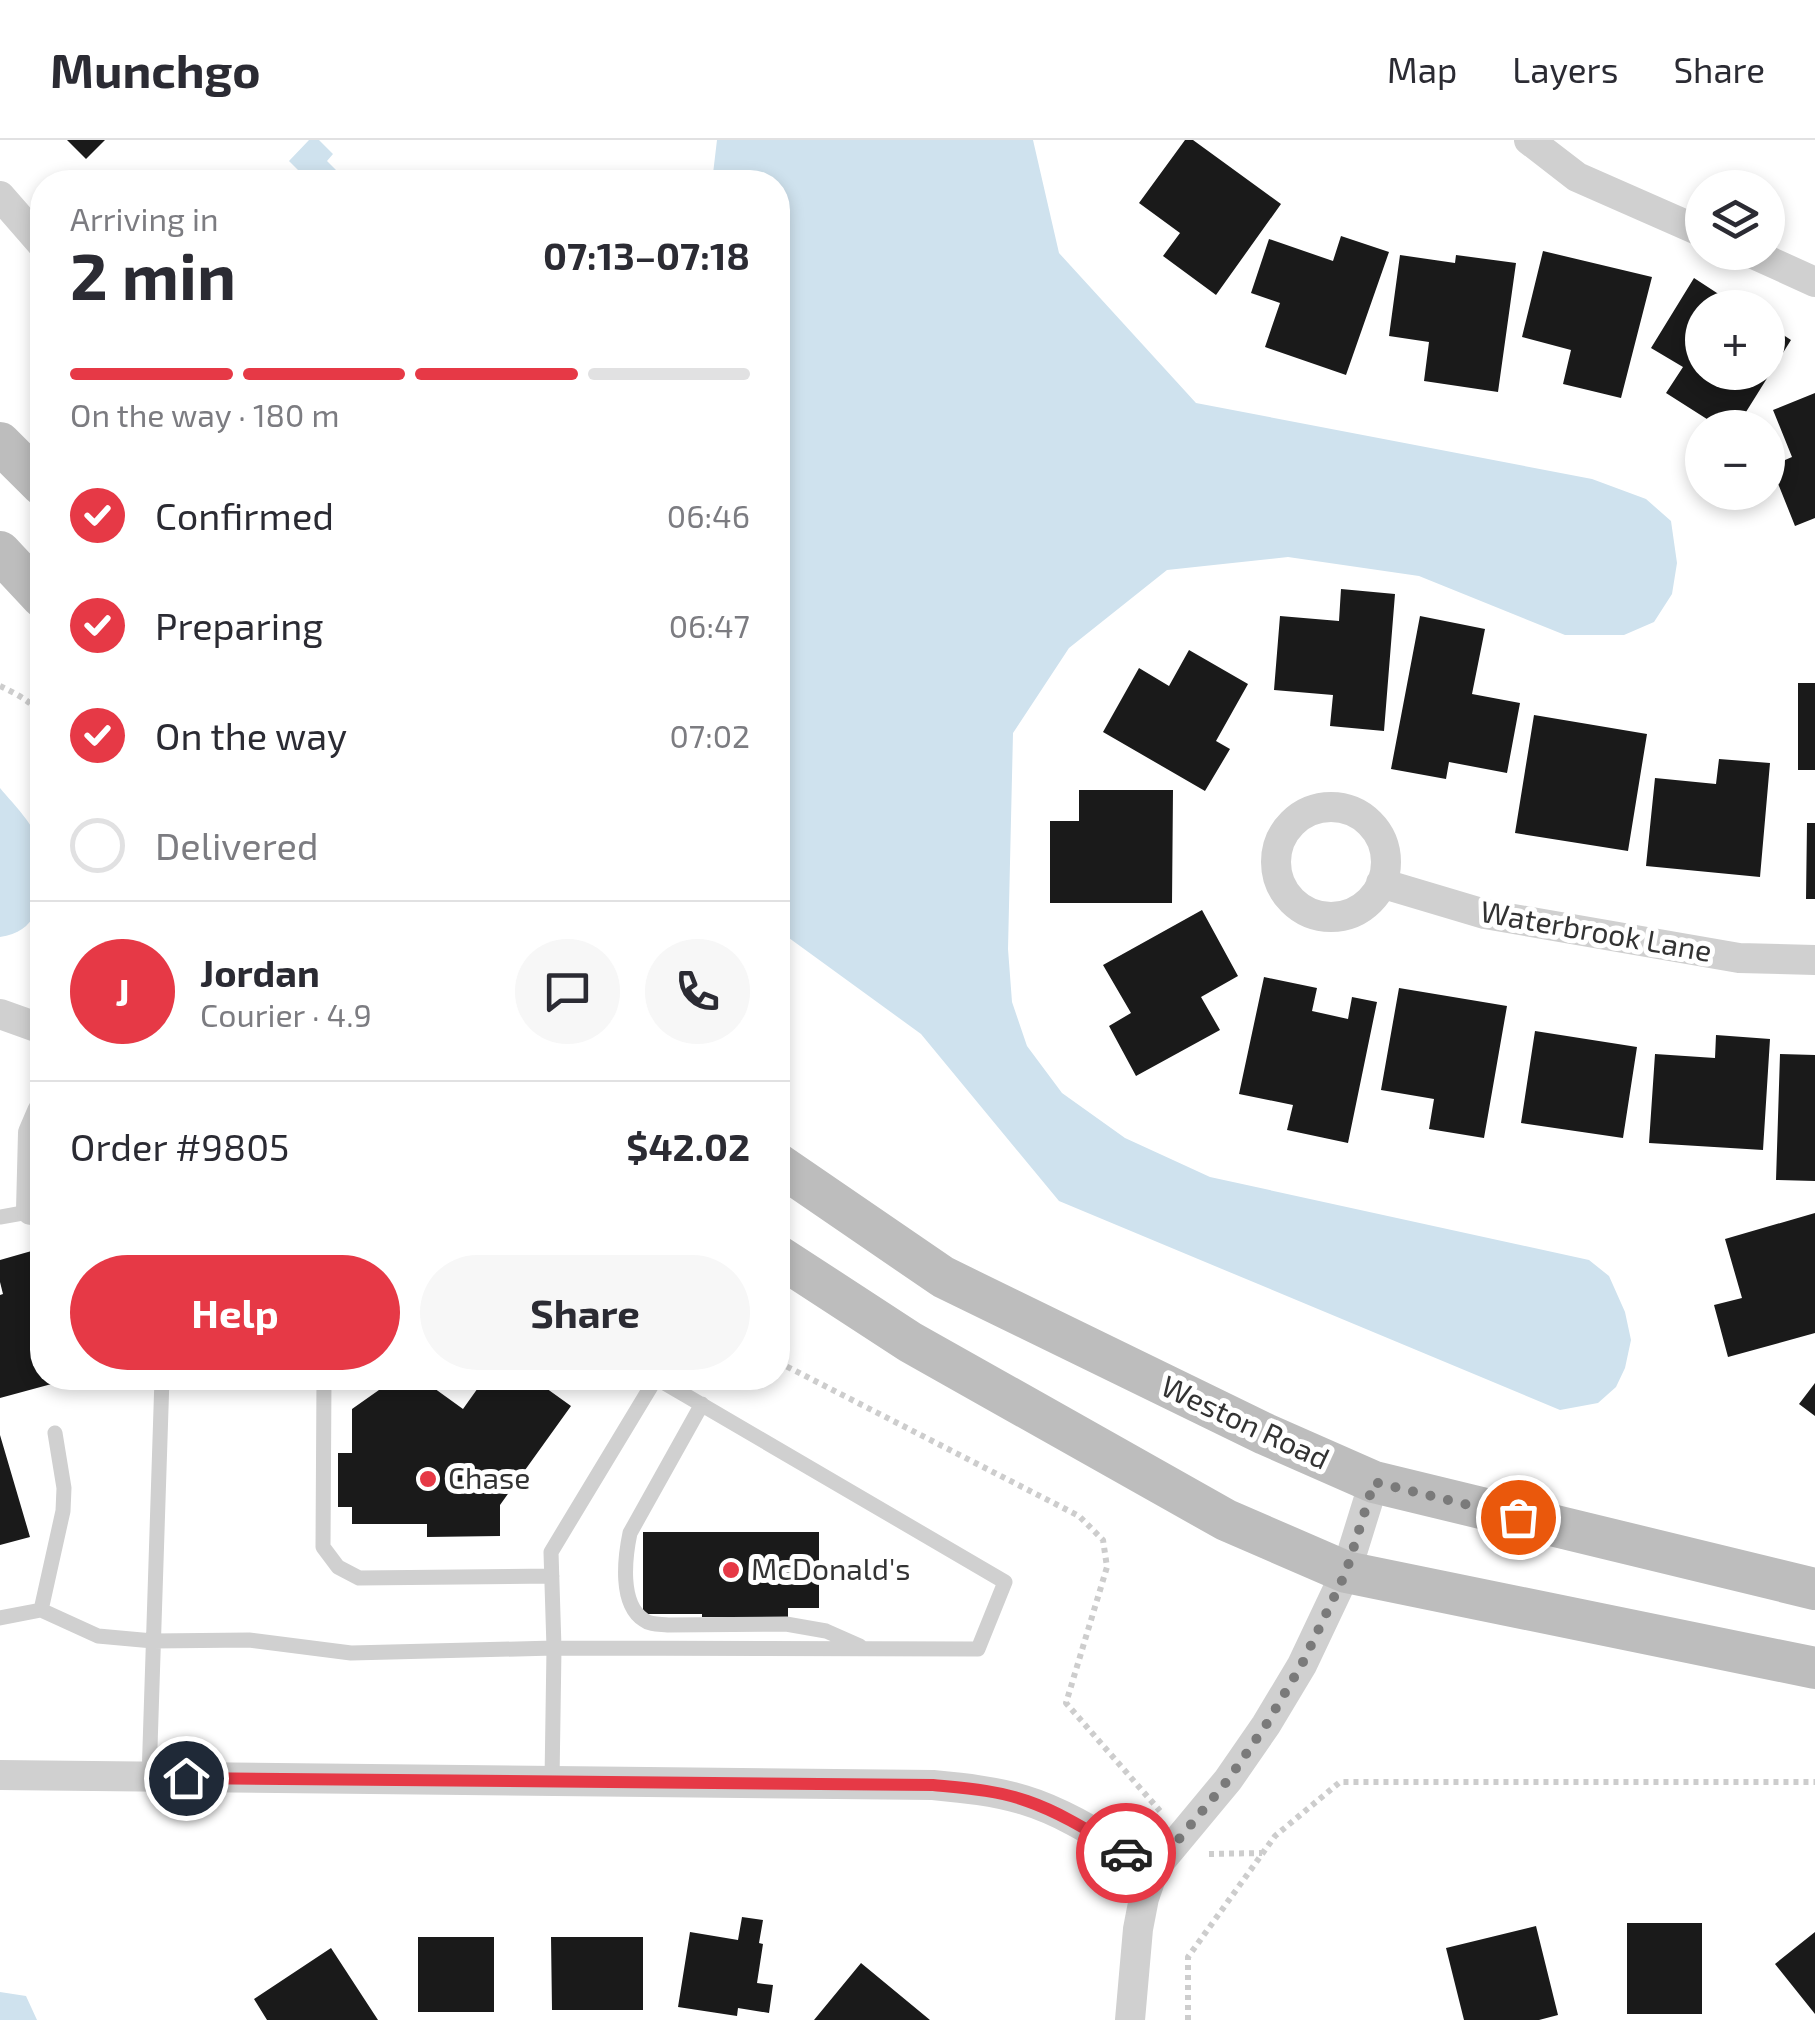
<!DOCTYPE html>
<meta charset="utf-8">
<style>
:root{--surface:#fff;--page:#f7f7f7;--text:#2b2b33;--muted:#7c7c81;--line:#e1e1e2;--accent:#e63946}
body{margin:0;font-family:"Exo 2",sans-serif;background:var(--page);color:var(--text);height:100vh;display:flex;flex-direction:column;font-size:38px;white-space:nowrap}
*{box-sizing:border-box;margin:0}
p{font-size:32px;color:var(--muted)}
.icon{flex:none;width:55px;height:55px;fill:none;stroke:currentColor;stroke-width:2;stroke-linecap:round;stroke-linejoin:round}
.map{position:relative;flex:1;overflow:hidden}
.details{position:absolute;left:30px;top:30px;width:760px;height:1220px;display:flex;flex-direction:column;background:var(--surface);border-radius:40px;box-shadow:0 5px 15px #0003}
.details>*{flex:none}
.buttons{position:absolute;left:1685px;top:30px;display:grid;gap:20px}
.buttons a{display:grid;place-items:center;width:100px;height:100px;border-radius:50%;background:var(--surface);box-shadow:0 5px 15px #0003;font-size:50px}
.pin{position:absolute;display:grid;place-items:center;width:85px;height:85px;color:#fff;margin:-42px;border:5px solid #fff;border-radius:50%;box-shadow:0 2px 10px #0007}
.courier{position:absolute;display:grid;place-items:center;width:100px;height:100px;margin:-50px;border:8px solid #e63946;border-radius:50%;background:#fff;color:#222;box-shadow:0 2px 12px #0007}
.summary em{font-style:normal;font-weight:700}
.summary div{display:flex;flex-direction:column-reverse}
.summary{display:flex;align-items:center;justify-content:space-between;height:170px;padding:0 40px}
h1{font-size:65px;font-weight:700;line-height:75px}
.bar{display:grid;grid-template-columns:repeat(4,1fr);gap:15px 10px;align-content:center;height:120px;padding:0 40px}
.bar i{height:12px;border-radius:8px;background:var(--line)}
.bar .on{background:var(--accent)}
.bar p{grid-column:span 4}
.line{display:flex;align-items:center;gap:25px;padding:0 40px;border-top:2px solid var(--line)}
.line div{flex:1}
.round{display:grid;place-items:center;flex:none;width:105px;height:105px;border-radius:52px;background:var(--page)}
ol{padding:0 40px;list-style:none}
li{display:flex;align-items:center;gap:30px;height:110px}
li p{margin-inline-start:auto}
li .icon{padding:10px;border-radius:50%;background:var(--accent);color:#fff;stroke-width:4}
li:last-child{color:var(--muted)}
li i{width:55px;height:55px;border:5px solid var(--line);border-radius:50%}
.cta{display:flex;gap:20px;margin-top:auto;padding:20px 40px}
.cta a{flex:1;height:115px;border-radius:60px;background:var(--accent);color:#fff;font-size:40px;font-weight:700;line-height:115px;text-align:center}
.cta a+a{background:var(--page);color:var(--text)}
header{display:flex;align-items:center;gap:60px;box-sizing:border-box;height:140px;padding:0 50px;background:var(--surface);border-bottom:2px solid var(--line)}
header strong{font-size:48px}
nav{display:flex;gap:55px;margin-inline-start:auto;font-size:35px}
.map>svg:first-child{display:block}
.water{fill:#cfe2ee}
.building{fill:#1a1a1a}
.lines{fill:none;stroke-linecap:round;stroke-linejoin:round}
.path{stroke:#cdcdcd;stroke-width:6;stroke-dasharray:5 5;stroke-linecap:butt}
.lane{stroke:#d0d0d0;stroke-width:15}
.street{stroke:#d0d0d0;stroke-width:30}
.secondary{stroke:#bdbdbd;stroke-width:42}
.done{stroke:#7a7a7a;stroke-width:10;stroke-dasharray:0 18}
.route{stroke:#e63946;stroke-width:12}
.poi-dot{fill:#e63946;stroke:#fff;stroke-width:4}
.labels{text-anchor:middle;stroke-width:10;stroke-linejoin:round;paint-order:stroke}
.street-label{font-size:30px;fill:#333;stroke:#fff}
.poi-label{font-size:30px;fill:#333;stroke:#fff;text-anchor:start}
</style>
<header>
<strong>Munchgo</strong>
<nav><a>Map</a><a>Layers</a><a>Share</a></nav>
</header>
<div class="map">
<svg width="1815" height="1880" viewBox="0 0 1815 1880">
<rect width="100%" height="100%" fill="#fff"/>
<path class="water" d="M309 0H319L333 14 327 21 346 40 344 42H310L289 21Z
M717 0H1033L1059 113 1196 263 1592 339 1646 359 1671 381 1677 423 1672 454 1654 482 1624 495H1565L1419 436 1288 417 1167 430 1069 508 1013 593 1008 809 1012 862 1027 906 1062 953 1125 998 1210 1037 1589 1120 1609 1136 1625 1172 1631 1200 1625 1228 1616 1247 1598 1263 1560 1270 1059 1061 921 894 778 790V42H712Z
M0 648C15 666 34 684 41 707 44 715 42 723 42 731 42 763 37 792 0 797Z
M0 1852 26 1856 37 1880H0Z"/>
<path class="building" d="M67 0H105L86 19Z
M1185 0H1193L1281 64 1216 155 1163 116 1180 93 1139 63Z
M538 36 639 39V42H537Z
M1341 96 1389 112 1346 235 1265 207 1280 163 1251 153 1269 99 1333 121Z
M1543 111 1652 137 1621 258 1563 244 1571 210 1522 197Z
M1400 115 1455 123 1456 115 1516 123 1498 252 1424 241 1429 202 1389 196Z
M1694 138 1740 168H1702V232H1768V185L1791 200 1736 288H1721L1666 253 1683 227 1651 208Z
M1815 253V378L1795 386 1771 326 1792 317 1773 270Z
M1341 449 1395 454 1384 591 1330 586 1333 555 1274 550 1280 476 1339 481Z
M1420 476 1485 489 1472 554 1520 563 1507 633 1449 622 1446 639 1391 629Z
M1189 510 1248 544 1216 601 1230 609 1205 651 1103 592 1139 528 1169 546Z
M1798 543H1815V630H1798Z
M1534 575 1647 594 1628 711 1515 693Z
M1719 619 1770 623 1760 737 1646 726 1655 638 1716 644Z
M1079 650H1173L1172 763H1050V681H1079Z
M1807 683H1815V759H1806Z
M1202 770 1238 836 1201 857 1220 890 1136 936 1109 886 1131 873 1103 825Z
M1264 837 1317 848 1312 871 1348 879 1352 857 1377 862 1348 1003 1287 990 1293 965 1239 954Z
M1399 848 1507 866 1484 998 1429 989 1434 959 1381 950Z
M1535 891 1637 907 1623 998 1521 983Z
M1716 895 1770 899 1763 1010 1649 1003 1655 914 1715 918Z
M1780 914 1815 915V1041L1776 1040Z
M1815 1073V1193L1728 1217 1714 1165 1742 1158 1725 1099Z
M42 1108V1238L70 1239 0 1258V1155L3 1154 0 1142V1120Z
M396 1238H420L463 1269 485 1238H532L571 1266 500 1365V1396L427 1397V1384H352V1367H338V1313H352V1269Z
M1815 1243V1276L1799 1264Z
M0 1295 30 1397 0 1405Z
M643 1392H819V1468H788V1477H702V1474H643Z
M742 1777 763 1780 759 1803 763 1804 757 1843 773 1845 769 1873 738 1868 737 1876 678 1867 690 1792 738 1800Z
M1627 1783H1702V1874H1627Z
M1536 1786 1558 1875 1539 1880H1464L1446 1808Z
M1815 1792V1874L1775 1824Z
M418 1797H494V1872H418Z
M551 1797H643V1870H552Z
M331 1808 378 1880H267L254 1859Z
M861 1823 930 1880H814Z"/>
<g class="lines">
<path class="path" d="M0 546C16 554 35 562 42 579
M778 1222 1079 1376 1103 1400 1107 1427 1066 1563 1160 1671
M1209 1714 1262 1713
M1188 1880V1817L1275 1696 1340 1642H1815"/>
<path class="lane" d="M0 1077 34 1071
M324 1238 323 1407 338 1427 359 1438 552 1436
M702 1264 630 1393C625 1417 619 1464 644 1480 650 1485 660 1484 668 1485L786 1484 826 1491 860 1506
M41 1470 63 1371 64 1348 55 1293
M0 1478 41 1470 98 1496 153 1501 249 1500 351 1513 554 1508 978 1509 1005 1442 656 1238 551 1412 554 1508 552 1641
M149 1638 162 1238"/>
<path class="street" d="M1529 0 1577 37 1702 92
M0 56 42 104
M1749 112 1815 142
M1276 722a55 55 0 1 1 110 0a55 55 0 1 1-110 0Z
M1381 743 1485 774 1739 818 1815 820
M0 874 42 889
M31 1070 33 993 42 972
M0 1635 933 1645C964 1648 994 1651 1024 1660 1071 1674 1113 1705 1154 1729
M1130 1880 1138 1789 1144 1758 1154 1729 1228 1640 1266 1585 1302 1525 1346 1432 1374 1342"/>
<path class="secondary" d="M0 303 42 345
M0 412 42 457
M778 1024 943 1137 1265 1294 1374 1342 1815 1449
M778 1116 910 1202 1226 1380 1346 1432 1815 1528"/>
</g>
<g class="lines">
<path class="done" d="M1126 1713 1154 1729 1228 1640 1266 1585 1302 1524 1346 1432 1374 1342 1518 1377"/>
<path class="route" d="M186 1638 933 1645C964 1648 997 1650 1027 1661 1062 1673 1094 1694 1126 1713"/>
</g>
<g class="poi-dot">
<circle cx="428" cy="1339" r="10"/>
<circle cx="731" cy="1430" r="10"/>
</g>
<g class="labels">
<g class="street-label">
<text transform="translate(1596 792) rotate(10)" y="10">Waterbrook Lane</text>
<text transform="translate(1245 1283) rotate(25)" y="10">Weston Road</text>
</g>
<g class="poi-label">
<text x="448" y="1349">Chase</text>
<text x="751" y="1440">McDonald's</text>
</g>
</g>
</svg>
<div class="buttons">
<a><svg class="icon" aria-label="layers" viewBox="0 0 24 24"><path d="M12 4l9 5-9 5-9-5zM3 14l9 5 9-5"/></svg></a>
<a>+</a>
<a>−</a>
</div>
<div class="pin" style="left:1518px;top:1377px;background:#ea580c"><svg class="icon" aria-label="bag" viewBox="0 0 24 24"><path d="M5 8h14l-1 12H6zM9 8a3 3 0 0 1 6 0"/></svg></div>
<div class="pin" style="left:186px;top:1638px;background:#1f2937"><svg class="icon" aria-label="home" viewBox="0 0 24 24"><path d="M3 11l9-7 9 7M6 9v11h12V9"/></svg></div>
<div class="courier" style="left:1126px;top:1713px"><svg class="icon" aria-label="car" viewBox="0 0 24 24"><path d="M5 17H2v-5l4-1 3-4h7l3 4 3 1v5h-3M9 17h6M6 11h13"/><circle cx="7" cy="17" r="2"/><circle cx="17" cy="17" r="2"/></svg></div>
<section class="details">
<div class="summary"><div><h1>2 min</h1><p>Arriving in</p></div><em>07:13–07:18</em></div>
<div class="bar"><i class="on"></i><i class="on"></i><i class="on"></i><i></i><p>On the way · 180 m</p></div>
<ol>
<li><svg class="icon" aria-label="check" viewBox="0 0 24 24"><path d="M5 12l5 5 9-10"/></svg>Confirmed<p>06:46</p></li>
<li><svg class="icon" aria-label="check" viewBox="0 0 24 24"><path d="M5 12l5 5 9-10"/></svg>Preparing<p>06:47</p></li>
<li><svg class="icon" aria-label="check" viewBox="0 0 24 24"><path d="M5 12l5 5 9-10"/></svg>On the way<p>07:02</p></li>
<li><i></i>Delivered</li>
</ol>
<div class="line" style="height:180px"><b class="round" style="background:var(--accent);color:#fff">J</b><div><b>Jordan</b><p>Courier · 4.9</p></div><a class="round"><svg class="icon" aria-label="chat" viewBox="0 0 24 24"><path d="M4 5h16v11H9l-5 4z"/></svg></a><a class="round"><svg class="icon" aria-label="phone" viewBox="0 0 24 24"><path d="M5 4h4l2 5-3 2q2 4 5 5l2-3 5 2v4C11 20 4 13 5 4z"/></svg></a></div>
<div class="line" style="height:130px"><div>Order #9805</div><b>$42.02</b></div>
<div class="cta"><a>Help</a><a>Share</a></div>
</section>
</div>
